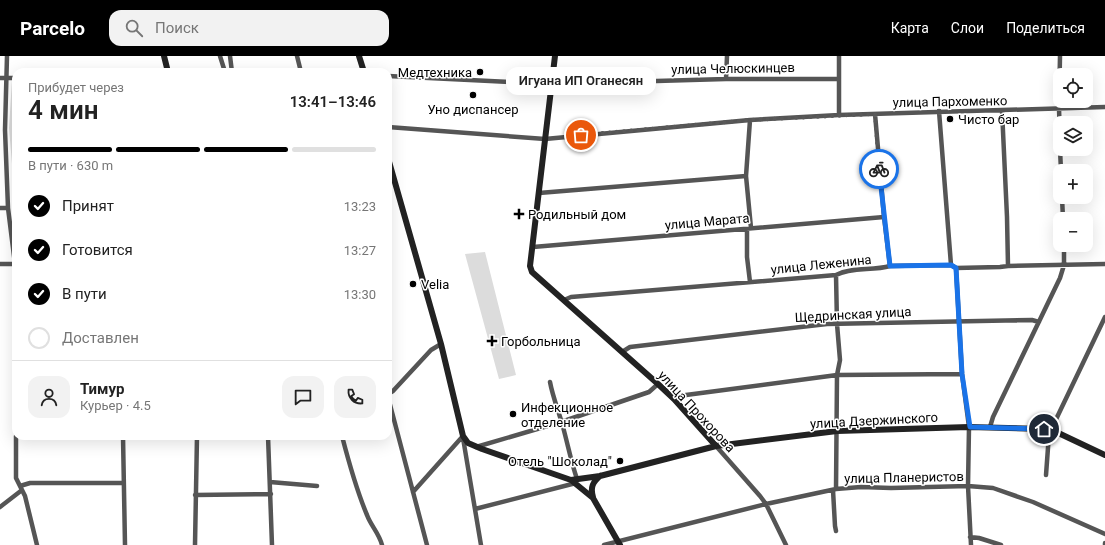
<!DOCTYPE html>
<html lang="ru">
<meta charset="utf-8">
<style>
:root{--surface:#fff;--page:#f2f2f2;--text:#222;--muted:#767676;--line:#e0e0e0;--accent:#000}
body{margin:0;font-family:Roboto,sans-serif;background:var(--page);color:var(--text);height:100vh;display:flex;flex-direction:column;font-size:15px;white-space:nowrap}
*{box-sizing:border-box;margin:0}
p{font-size:13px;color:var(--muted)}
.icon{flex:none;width:22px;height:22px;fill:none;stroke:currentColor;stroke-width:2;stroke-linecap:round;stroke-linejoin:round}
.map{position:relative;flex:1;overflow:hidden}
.drawer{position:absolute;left:12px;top:12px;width:380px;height:372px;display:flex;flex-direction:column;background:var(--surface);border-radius:12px;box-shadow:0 4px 16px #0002}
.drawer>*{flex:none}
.controls{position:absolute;left:1053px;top:12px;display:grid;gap:8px}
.controls a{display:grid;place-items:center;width:40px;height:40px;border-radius:8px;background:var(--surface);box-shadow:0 4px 16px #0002;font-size:20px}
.pin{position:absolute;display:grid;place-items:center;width:34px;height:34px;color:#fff;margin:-17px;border:2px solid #fff;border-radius:50%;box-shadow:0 1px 4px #0007}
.courier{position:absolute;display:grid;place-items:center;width:40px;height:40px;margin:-20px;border:3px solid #1a73e8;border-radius:50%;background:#fff;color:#222;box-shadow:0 1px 5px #0007}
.bubble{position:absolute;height:28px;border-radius:12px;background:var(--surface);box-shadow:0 4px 16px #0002;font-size:13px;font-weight:600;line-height:28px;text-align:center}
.headline em{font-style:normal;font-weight:600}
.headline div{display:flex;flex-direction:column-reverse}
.headline{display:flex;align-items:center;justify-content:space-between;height:68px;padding:0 16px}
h1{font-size:26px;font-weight:600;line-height:30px}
.bar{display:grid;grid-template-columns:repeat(4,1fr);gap:6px 4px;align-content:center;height:48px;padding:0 16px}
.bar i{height:5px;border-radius:3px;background:var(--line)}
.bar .active{background:var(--accent)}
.bar p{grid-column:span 4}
.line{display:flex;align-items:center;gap:10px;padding:0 16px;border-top:1px solid var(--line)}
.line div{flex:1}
.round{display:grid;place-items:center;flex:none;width:42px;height:42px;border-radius:12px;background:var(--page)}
ol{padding:0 16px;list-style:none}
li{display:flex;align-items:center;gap:12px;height:44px}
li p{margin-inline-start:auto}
li .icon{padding:4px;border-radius:50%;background:var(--accent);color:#fff;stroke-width:4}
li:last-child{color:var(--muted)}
li i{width:22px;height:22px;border:2px solid var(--line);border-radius:50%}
header{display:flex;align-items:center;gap:24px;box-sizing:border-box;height:56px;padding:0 20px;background:var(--accent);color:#fff}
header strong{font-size:19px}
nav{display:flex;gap:22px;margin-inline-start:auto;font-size:14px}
.search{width:280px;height:36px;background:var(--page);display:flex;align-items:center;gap:10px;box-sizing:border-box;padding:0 14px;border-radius:12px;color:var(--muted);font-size:15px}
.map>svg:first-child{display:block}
.green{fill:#dcdcdc}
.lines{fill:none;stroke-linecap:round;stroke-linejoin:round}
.street{stroke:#555;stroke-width:4.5}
.secondary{stroke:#222;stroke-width:6}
.done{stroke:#595959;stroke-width:4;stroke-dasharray:0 7.2}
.route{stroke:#1a73e8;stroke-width:5}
.poi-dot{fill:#000;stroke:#fff;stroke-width:1.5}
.labels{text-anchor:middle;stroke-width:3;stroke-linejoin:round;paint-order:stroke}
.street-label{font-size:13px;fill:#000;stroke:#fff}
.poi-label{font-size:13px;fill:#000;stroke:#fff;text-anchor:start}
</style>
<header>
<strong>Parcelo</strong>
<div class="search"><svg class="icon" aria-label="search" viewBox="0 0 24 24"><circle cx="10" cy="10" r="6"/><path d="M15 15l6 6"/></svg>Поиск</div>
<nav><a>Карта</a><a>Слои</a><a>Поделиться</a></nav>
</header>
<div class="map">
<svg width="1105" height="489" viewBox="0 0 1105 489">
<rect width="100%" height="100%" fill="#fff"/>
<path class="green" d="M12 24 16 25V135H15L14 132 9 72Z
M485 196 516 319 499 323 465 198Z"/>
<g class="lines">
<path class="street" d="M7 0 5 74 8 152 15 208 16 267
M220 0 225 16
M230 0 232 16
M297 0 301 16
M1060 0 1059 52 1060 85
M388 20 552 28 726 23H839
M0 22H16
M726 23 727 0
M1002 54 1007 161 1008 210
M939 55 951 209
M875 58 884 161 890 210
M839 59V0
M750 64 746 120 751 172
M388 71 545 83 750 64 839 59 1105 51
M1060 93 1061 115
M539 137 746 120
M1062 141 1063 163
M0 152H8
M747 173V201L750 226
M533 191 884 161
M0 208H15
M956 212 962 318 969 371 968 430 971 489
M836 219 837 268 840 304 837 319 836 433
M564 244 571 241 836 219C852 211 872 215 890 210L951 209 956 212 1000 211 1008 210 1105 208
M622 296 630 291 827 268 1032 264 1039 266
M550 326C553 342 559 356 563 371 568 389 571 406 577 423
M388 338 393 335 431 294 441 288
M388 341 427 489
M674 343 686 339 837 319 962 318
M16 347V377
M990 371 993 361 1060 222 1064 209V189
M16 380V422L25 440 37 489
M123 380 125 489
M268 380 272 489
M342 380C349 407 356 433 367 459 371 470 379 477 382 489
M463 382 481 489
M716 390 760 440 766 448 786 489
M476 391 561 366 649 336 658 328
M1046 419 1049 378 1105 261
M270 426 317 430
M20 430 30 427H123
M833 434 835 470 836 475
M413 436 463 380
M195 439 271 438
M0 451 22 434
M475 453 576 427
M970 481 979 482 1001 489
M195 489 197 380
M604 489 766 448 836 433 861 431 891 432 968 430 993 432 1033 446 1105 478
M1105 489V487"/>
<path class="secondary" d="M164 0 168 16
M359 0 364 16
M555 0 530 210 532 216 658 328 674 343 716 390
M388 102 441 288 463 380 468 387 482 393 571 424 593 442 620 489
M571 424 600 420 716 390 837 375 969 371 1044 373 1052 374 1105 399
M593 441C590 431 593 426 600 420"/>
</g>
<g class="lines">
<path class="done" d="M581 79 750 64 875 58 879 113"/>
<path class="route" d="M879 113 890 210 951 209 956 212 962 318 970 371 1044 373"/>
</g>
<g class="poi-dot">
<circle cx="480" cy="16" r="4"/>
<circle cx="473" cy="39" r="4"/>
<circle cx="950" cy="63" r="4"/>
<path d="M517 152h4v4h4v4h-4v4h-4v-4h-4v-4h4z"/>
<circle cx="413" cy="228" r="4"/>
<path d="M490 279h4v4h4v4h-4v4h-4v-4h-4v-4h4z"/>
<circle cx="513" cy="358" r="4"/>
<circle cx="620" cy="405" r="4"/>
</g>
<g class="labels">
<g class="street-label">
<text transform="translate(733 12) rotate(-1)" y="5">улица Челюскинцев</text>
<text transform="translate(950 45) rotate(-1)" y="5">улица Пархоменко</text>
<text transform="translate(707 165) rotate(-5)" y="5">улица Марата</text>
<text transform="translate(821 208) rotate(-6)" y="5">улица Леженина</text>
<text transform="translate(853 258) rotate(-3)" y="5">Щедринская улица</text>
<text transform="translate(697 355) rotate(47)" y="5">улица Прохорова</text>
<text transform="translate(874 364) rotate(-3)" y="5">улица Дзержинского</text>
<text transform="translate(904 421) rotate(-1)" y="5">улица Планеристов</text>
</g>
<g class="poi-label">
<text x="472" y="21" text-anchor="end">Медтехника</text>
<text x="473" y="58" text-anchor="middle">Уно диспансер</text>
<text x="958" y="68">Чисто бар</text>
<text x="528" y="163">Родильный дом</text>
<text x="421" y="233">Velia</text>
<text x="501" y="290">Горбольница</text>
<text x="521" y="356">Инфекционное<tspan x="521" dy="15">отделение</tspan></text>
<text x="612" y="410" text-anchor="end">Отель "Шоколад"</text>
</g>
</g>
</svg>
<div class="controls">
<a><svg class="icon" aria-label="locate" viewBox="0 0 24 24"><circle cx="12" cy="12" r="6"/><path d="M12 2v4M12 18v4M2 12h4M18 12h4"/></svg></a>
<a><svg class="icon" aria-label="layers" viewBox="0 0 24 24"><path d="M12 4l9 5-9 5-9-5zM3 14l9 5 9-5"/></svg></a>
<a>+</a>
<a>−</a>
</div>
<div class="pin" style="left:581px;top:79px;background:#ea580c"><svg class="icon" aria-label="bag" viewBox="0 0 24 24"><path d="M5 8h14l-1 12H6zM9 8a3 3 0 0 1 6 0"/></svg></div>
<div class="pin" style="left:1044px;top:373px;background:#1f2937"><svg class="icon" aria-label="home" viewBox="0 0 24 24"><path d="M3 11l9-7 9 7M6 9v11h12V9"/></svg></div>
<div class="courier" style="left:879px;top:113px"><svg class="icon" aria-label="bike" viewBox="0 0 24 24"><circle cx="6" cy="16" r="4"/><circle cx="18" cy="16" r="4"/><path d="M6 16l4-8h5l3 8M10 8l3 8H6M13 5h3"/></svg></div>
<div class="bubble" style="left:506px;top:11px;width:150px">Игуана ИП Оганесян</div>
<section class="drawer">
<div class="headline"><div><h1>4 мин</h1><p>Прибудет через</p></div><em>13:41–13:46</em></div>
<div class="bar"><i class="active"></i><i class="active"></i><i class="active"></i><i></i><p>В пути · 630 m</p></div>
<ol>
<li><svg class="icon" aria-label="check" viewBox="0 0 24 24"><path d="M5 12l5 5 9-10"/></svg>Принят<p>13:23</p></li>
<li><svg class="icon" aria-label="check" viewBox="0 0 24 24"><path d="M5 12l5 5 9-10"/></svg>Готовится<p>13:27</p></li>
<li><svg class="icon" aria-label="check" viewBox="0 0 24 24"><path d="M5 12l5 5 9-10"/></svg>В пути<p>13:30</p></li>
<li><i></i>Доставлен</li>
</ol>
<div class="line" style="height:72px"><a class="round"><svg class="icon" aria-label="person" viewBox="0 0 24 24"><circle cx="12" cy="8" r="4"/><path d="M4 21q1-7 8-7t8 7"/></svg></a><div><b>Тимур</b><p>Курьер · 4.5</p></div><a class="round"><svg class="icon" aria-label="chat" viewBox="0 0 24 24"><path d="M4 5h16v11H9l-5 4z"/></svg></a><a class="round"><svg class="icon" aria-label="phone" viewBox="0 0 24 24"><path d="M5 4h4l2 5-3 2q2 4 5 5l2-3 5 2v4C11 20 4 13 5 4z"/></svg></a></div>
</section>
</div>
